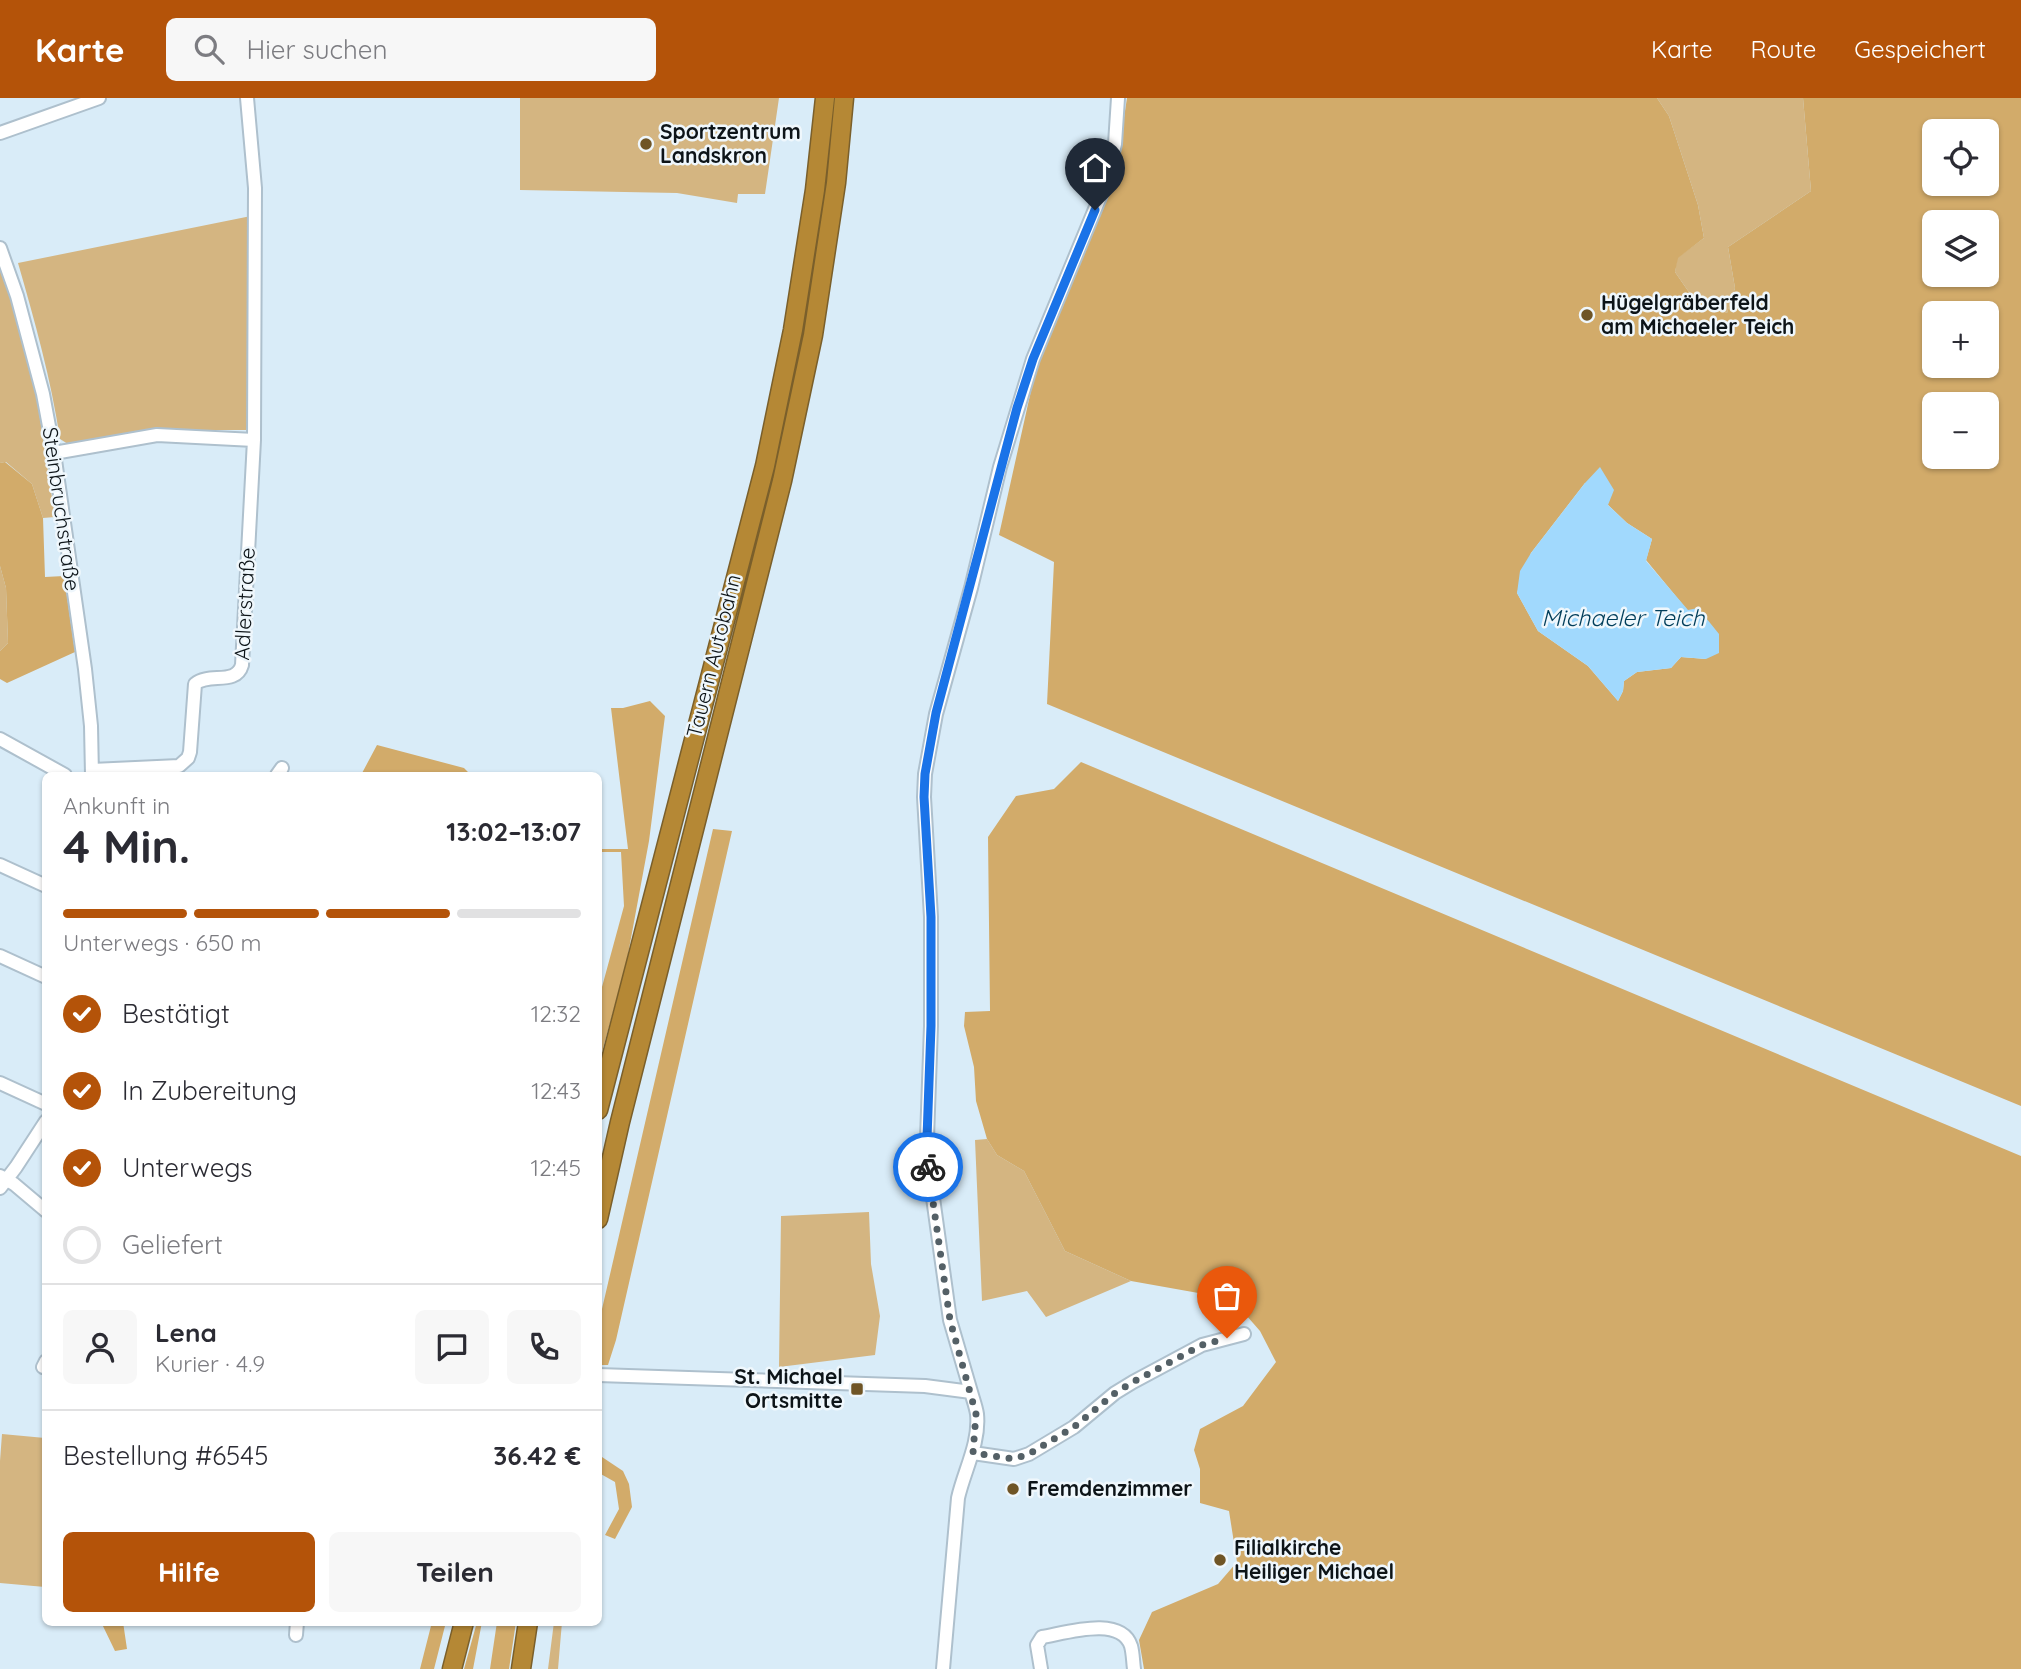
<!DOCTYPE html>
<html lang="de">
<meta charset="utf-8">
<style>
:root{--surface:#fff;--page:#f7f7f7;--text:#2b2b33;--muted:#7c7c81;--line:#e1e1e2;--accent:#b45309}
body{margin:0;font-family:Quicksand,sans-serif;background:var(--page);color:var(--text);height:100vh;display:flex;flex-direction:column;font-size:26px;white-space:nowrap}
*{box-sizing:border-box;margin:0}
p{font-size:23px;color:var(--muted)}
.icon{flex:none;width:38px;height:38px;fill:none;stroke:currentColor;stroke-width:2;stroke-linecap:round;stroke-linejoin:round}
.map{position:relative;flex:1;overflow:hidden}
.sheet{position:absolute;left:42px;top:674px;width:560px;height:854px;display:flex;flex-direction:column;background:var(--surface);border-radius:10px;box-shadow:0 2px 5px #0004}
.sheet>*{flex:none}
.tools{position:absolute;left:1922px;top:21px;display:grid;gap:14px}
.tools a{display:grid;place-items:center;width:77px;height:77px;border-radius:10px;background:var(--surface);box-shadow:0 2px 5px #0004;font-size:35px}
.pin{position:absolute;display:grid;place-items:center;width:60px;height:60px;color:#fff;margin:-72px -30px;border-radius:50% 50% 50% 0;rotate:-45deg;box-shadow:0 0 7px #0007}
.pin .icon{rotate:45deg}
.courier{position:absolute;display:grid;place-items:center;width:70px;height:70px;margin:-35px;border:5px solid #1a73e8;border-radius:50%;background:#fff;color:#222;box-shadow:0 2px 9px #0007}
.overview em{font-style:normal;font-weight:700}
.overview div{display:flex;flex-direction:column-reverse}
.overview{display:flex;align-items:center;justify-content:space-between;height:119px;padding:0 21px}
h1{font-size:46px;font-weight:700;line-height:52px}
.bar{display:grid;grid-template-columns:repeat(4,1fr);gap:10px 7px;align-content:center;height:84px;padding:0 21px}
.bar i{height:9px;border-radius:5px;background:var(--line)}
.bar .active{background:var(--accent)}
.bar p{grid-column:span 4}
.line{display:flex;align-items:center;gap:18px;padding:0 21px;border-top:2px solid var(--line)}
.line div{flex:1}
.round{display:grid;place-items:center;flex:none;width:74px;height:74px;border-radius:10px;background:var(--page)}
ol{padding:0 21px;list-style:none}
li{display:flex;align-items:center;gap:21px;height:77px}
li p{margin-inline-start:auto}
li .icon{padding:7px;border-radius:50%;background:var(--accent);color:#fff;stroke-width:4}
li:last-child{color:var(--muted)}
li i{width:38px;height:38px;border:4px solid var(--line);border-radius:50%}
.primary-button{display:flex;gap:14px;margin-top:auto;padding:14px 21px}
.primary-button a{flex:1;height:80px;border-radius:10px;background:var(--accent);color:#fff;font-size:28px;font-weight:700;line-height:80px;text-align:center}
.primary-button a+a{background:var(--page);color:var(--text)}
header{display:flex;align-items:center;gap:42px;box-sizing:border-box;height:98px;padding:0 35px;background:var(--accent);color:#fff}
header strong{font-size:33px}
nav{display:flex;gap:38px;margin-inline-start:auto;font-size:24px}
.search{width:490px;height:63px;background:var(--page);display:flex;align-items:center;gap:18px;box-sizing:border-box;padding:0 24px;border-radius:10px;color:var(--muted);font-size:26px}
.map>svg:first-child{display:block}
.green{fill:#d4b581}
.forest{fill:#d2ab6a;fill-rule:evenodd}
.water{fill:#a1d9fd}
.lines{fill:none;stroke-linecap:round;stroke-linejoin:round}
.minor-casing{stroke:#aec0cd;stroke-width:16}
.highway-casing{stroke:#7a5f2b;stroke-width:21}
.minor{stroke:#fff;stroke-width:12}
.highway{stroke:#b58835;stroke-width:18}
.done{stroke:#546066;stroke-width:7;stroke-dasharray:0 12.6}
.route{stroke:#1a73e8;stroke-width:9}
.poi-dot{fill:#6f5526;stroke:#eff7fc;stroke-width:2.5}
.labels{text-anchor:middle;stroke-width:5;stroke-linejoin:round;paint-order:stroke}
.poi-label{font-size:21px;font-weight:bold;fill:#0d1418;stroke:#eff7fc;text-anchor:start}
.street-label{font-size:21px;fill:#0d1418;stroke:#eff7fc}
.water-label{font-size:23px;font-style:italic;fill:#003e5b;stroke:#eff7fc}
</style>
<header>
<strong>Karte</strong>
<div class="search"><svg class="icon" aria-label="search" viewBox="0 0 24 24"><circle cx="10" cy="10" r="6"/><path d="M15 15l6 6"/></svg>Hier suchen</div>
<nav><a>Karte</a><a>Route</a><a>Gespeichert</a></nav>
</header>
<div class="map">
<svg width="2021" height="1571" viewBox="0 0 2021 1571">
<rect width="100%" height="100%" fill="#d9ecf8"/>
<path class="green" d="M520 0H779L765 96H738L737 105 677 95 520 92Z
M1657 0H1803L1811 93 1728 149 1735 190 1727 215 1693 200 1675 174 1677 160 1704 140 1698 107 1669 18Z
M251 118 248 326 246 332H157L68 346 60 341C51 281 35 224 18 165Z
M0 166 23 242 36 294 55 419 43 420 32 386 6 364 0 365Z
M0 468 6 490 8 545 0 553Z
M987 1041 997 1057 1024 1073 1065 1153 1131 1183 1046 1219 1027 1193 982 1203 975 1042Z
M869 1114 871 1166 880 1218 875 1257 779 1269 781 1118Z
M2 1336 45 1340V1489L0 1485V1363Z
M554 1524H562L558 1571H548Z"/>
<path class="forest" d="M1127 0H1657L1669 18 1698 107 1704 140 1678 160 1675 174 1693 200 1727 215 1735 190 1728 149 1811 93 1803 0H2021V1008L1047 606 1054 464 999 437 1038 261 1116 71ZM1934 33H1986V86H1934ZM1934 124H1986V177H1934ZM1934 215H1986V268H1934ZM1934 306H1986V359H1934ZM1585 385 1627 425 1652 441 1646 462 1688 513 1706 561 1681 559 1671 570 1637 574 1624 583 1623 593 1618 603 1588 568 1538 533 1517 495 1531 455Z
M5 364 32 386 43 420 45 479 64 478 75 554 7 585 0 581V553L8 545 6 490 0 468V365Z
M650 603 665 618 649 743 626 867 599 965V900L624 808 621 754H599V751H628L611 610H623Z
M377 647 464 670 471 677H361Z
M1081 664 2021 1058V1571H1144L1139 1542 1152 1514 1218 1486 1237 1464 1229 1413 1200 1405V1371L1194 1352 1200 1331 1243 1308 1276 1264 1260 1233 1232 1201 1131 1183 1065 1153 1024 1073 997 1057 987 1041 976 1003 974 969 964 928 965 914 990 913 988 739 1016 698 1054 691Z
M713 731 732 733 616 1242 608 1267H599V1224Z
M599 1357 623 1373 629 1386 632 1409 615 1441 605 1437 619 1411 615 1384 599 1375Z
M101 1524H123L127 1551 115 1553Z
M432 1524H446L434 1571H420Z
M477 1524H482L473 1571H464Z
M497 1524H516L509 1571H490Z"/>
<path class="water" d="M1600 369 1614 392 1608 407 1627 425 1652 441 1646 463 1688 512 1698 510 1719 536V555L1706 561 1681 559 1671 570 1637 574 1624 583 1623 593 1618 603 1588 568 1538 533 1517 495 1520 473 1531 455 1585 385Z"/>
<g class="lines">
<g class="minor-casing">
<path id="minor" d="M0 35 99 0
M0 150 17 198 43 296 54 355 85 571 91 628 92 677
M54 355 157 337 254 342
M0 641 65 677
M92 672 179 668 188 660 190 654 195 586C209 574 236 588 242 567L254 342 255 90 247 0
M277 677 282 670
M0 767 46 788
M0 858 46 879
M0 985 46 1006
M0 1078 14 1086 46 1113
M0 1090 16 1069 46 1023
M43 1269 46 1263
M598 1277 925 1288 971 1294C973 1301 976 1309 977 1316 980 1345 964 1373 958 1400L943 1571
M971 1294 950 1222 928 1064 927 1040 931 928V819L924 699 925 676 936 616 971 490 1000 369 1033 261 1105 87 1115 46 1118 0
M973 1355 1014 1361 1029 1356 1074 1329 1115 1295 1133 1284 1202 1247 1244 1236
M296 1537 297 1524
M1041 1571 1037 1547 1042 1539C1066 1535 1121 1517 1131 1548 1133 1555 1133 1564 1134 1571"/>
</g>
<g class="highway-casing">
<path id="highway" d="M598 1012 765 368 793 232 815 92 825 0
M598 1121 620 1024 782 383 813 237 836 85 844 0
M452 1571 464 1524
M521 1571 528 1524"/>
</g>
<use href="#minor" class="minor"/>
<use href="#highway" class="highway"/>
</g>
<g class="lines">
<path class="done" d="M928 1069 950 1222 976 1316 973 1355 1014 1361 1029 1356 1074 1329 1115 1295 1133 1284 1202 1247 1227 1240"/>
<path class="route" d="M928 1069 927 1040 931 928V819L924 699 925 676 936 615 1017 310 1033 261 1095 112"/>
</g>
<g class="poi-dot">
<circle cx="646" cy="46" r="7"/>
<circle cx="1587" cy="217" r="7"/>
<rect x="850" y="1284" width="14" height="14" rx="3.5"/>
<circle cx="1013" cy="1391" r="7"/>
<circle cx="1220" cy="1462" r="7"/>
</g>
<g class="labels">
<g class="poi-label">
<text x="660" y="41">Sportzentrum<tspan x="660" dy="24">Landskron</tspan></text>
<text x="1601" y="212">Hügelgräberfeld<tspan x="1601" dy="24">am Michaeler Teich</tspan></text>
<text x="843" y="1286" text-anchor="end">St. Michael<tspan x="843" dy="24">Ortsmitte</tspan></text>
<text x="1027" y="1398">Fremdenzimmer</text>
<text x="1234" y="1457">Filialkirche<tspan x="1234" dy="24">Heiliger Michael</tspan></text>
</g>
<g class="street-label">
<text transform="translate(61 411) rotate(82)" y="7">Steinbruchstraße</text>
<text transform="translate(245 506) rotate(-87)" y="7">Adlerstraße</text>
<text transform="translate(714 558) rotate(-76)" y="7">Tauern Autobahn</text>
</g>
<g class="water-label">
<text x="1623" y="528">Michaeler Teich</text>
</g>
</g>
</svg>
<div class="tools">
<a><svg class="icon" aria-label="locate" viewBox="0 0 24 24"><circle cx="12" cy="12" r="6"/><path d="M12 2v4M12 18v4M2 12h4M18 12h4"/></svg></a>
<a><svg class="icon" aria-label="layers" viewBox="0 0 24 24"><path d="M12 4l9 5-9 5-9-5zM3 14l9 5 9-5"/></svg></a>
<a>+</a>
<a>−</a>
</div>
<div class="pin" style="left:1227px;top:1240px;background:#ea580c"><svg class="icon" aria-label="bag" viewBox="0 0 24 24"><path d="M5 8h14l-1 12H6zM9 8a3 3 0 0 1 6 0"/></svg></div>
<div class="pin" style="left:1095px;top:112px;background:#1f2937"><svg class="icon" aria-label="home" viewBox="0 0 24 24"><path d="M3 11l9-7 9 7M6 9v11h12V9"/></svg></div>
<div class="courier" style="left:928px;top:1069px"><svg class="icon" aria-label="bike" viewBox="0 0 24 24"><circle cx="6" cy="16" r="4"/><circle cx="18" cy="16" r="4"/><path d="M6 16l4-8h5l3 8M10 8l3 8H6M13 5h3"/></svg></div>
<section class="sheet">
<div class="overview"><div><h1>4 Min.</h1><p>Ankunft in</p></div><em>13:02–13:07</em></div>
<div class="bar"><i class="active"></i><i class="active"></i><i class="active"></i><i></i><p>Unterwegs · 650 m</p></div>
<ol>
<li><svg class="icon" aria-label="check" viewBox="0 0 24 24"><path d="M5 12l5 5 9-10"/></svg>Bestätigt<p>12:32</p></li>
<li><svg class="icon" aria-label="check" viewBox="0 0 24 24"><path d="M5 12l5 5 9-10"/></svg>In Zubereitung<p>12:43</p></li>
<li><svg class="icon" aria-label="check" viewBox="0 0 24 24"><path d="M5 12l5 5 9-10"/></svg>Unterwegs<p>12:45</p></li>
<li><i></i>Geliefert</li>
</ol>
<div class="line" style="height:126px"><a class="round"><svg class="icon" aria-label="person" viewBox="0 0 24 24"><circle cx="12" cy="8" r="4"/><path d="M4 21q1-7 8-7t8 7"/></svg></a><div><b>Lena</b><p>Kurier · 4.9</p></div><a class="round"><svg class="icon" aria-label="chat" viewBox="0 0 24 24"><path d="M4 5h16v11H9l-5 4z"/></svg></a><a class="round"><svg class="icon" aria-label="phone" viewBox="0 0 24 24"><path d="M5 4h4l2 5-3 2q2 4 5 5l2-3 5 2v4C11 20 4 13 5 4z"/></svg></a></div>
<div class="line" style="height:91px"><div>Bestellung #6545</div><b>36.42 €</b></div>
<div class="primary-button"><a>Hilfe</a><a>Teilen</a></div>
</section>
</div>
